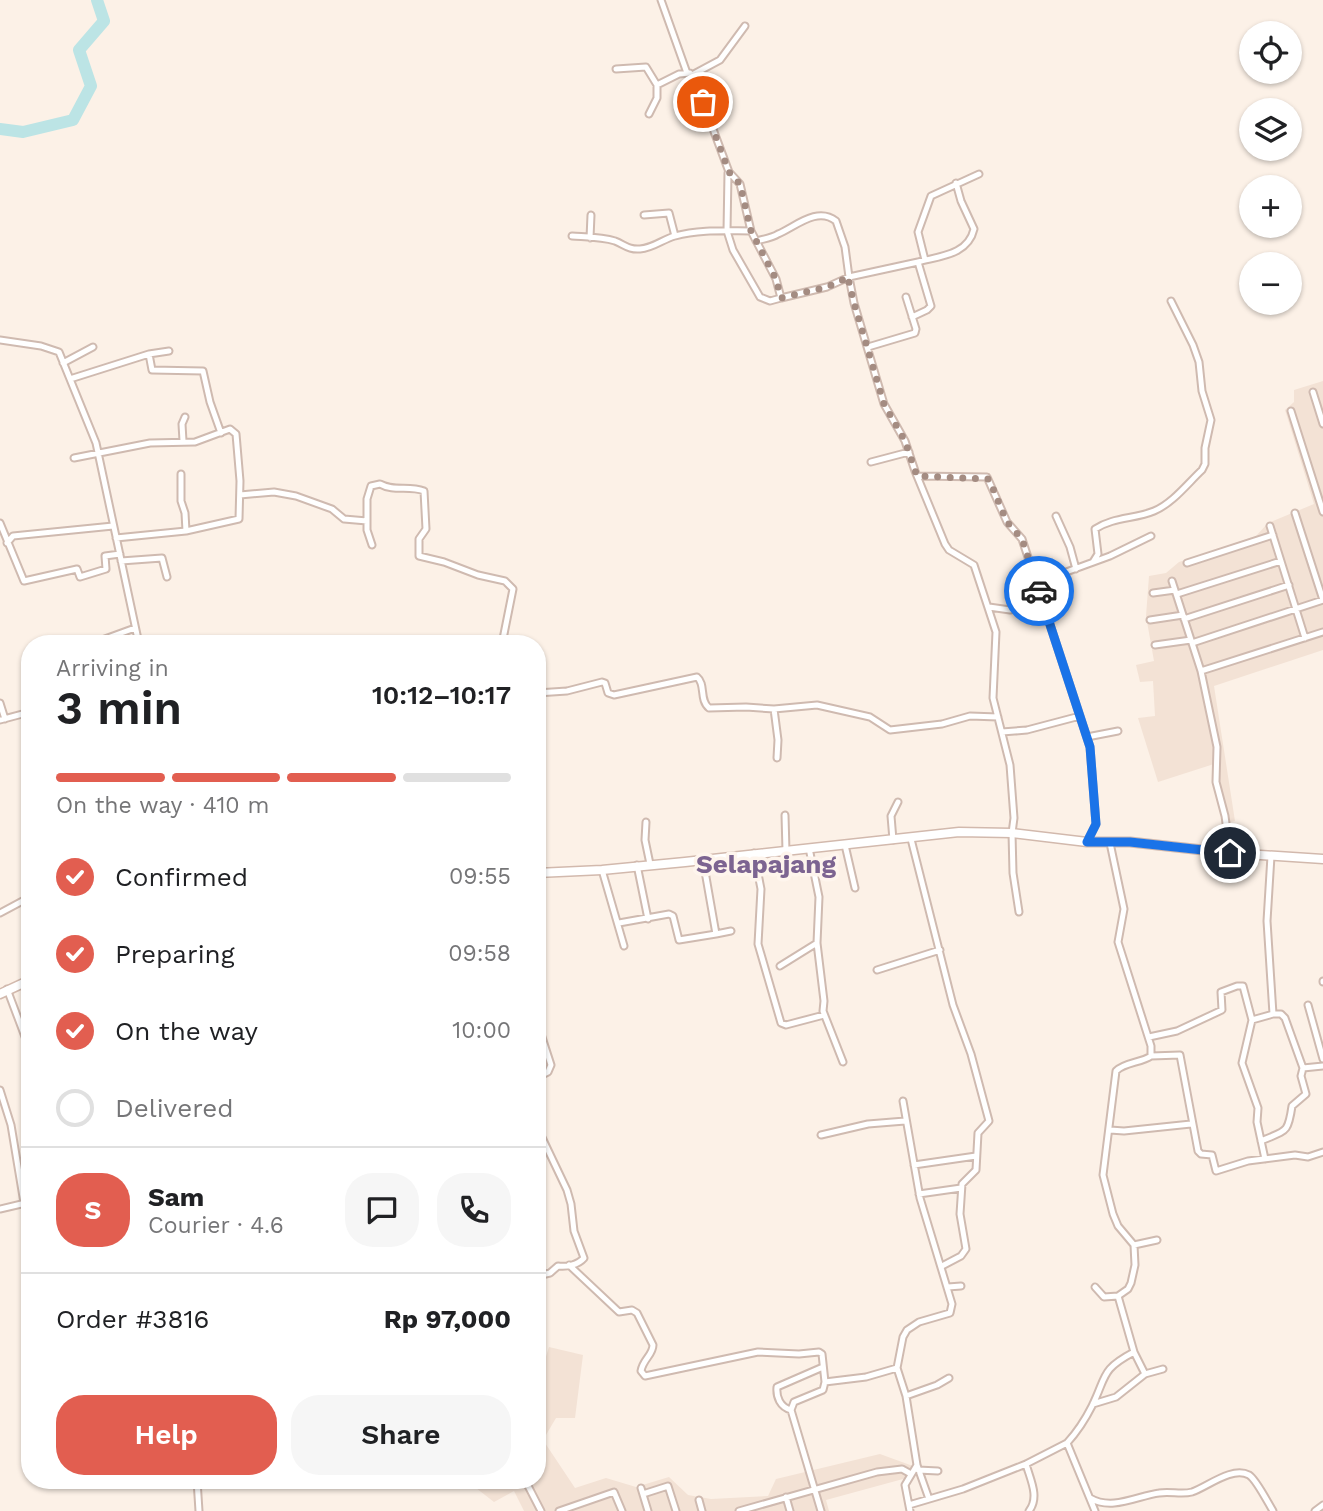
<!DOCTYPE html>
<meta charset="utf-8">
<style>
:root{--surface:#fff;--page:#f6f6f6;--text:#202124;--muted:#757577;--line:#e0e0e0;--accent:#e25e50}
body{margin:0;font-family:"Work Sans",sans-serif;background:var(--page);color:var(--text);height:100vh;display:flex;flex-direction:column;font-size:26px;white-space:nowrap}
*{box-sizing:border-box;margin:0}
p{font-size:23px;color:var(--muted)}
.icon{flex:none;width:38px;height:38px;fill:none;stroke:currentColor;stroke-width:2;stroke-linecap:round;stroke-linejoin:round}
.map{position:relative;flex:1;overflow:hidden}
.sheet{position:absolute;left:21px;top:635px;width:525px;height:854px;display:flex;flex-direction:column;background:var(--surface);border-radius:28px;box-shadow:0 2px 5px #0004}
.sheet>*{flex:none}
.controls{position:absolute;left:1239px;top:21px;display:grid;gap:14px}
.controls a{display:grid;place-items:center;width:63px;height:63px;border-radius:50%;background:var(--surface);box-shadow:0 2px 5px #0004;font-size:35px}
.pin{position:absolute;display:grid;place-items:center;width:60px;height:60px;color:#fff;margin:-30px;border:4px solid #fff;border-radius:50%;box-shadow:0 2px 7px #0007}
.courier{position:absolute;display:grid;place-items:center;width:70px;height:70px;margin:-35px;border:5px solid #1a73e8;border-radius:50%;background:#fff;color:#222;box-shadow:0 2px 9px #0007}
.head em{font-style:normal;font-weight:600}
.head div{display:flex;flex-direction:column-reverse}
.head{display:flex;align-items:center;justify-content:space-between;height:119px;padding:0 35px}
h1{font-size:46px;font-weight:600;line-height:52px}
.bar{display:grid;grid-template-columns:repeat(4,1fr);gap:10px 7px;align-content:center;height:84px;padding:0 35px}
.bar i{height:9px;border-radius:5px;background:var(--line)}
.bar .selected{background:var(--accent)}
.bar p{grid-column:span 4}
.line{display:flex;align-items:center;gap:18px;padding:0 35px;border-top:2px solid var(--line)}
.line div{flex:1}
.round{display:grid;place-items:center;flex:none;width:74px;height:74px;border-radius:28px;background:var(--page)}
ol{padding:0 35px;list-style:none}
li{display:flex;align-items:center;gap:21px;height:77px}
li p{margin-inline-start:auto}
li .icon{padding:7px;border-radius:50%;background:var(--accent);color:#fff;stroke-width:4}
li:last-child{color:var(--muted)}
li i{width:38px;height:38px;border:4px solid var(--line);border-radius:50%}
.cta{display:flex;gap:14px;margin-top:auto;padding:14px 35px}
.cta a{flex:1;height:80px;border-radius:28px;background:var(--accent);color:#fff;font-size:28px;font-weight:600;line-height:80px;text-align:center}
.cta a+a{background:var(--page);color:var(--text)}
.map>svg:first-child{display:block}
.residential{fill:#f3e2d5}
.lines{fill:none;stroke-linecap:round;stroke-linejoin:round}
.river{stroke:#bce4e5;stroke-width:12}
.street-casing{stroke:#cfbab0;stroke-width:9}
.secondary-casing{stroke:#d2b9ad;stroke-width:11}
.street{stroke:#fff;stroke-width:5}
.secondary{stroke:#fff;stroke-width:8}
.done{stroke:#a48c82;stroke-width:7;stroke-dasharray:0 12.6}
.route{stroke:#1a73e8;stroke-width:9}
.labels{text-anchor:middle;stroke-width:7;stroke-linejoin:round;paint-order:stroke}
.quarter-label{font-size:26px;font-weight:bold;fill:#7c6491;stroke:#fef5ed}
</style>
<div class="map">
<svg width="1323" height="1511" viewBox="0 0 1323 1511">
<rect width="100%" height="100%" fill="#fcf1e7"/>
<path class="residential" d="M1323 381V650L1214 686 1235 821 1222 824 1214 764 1158 782 1138 718 1155 716 1153 681 1140 682 1136 665 1154 661 1146 616 1149 576 1166 573 1179 562 1256 536 1268 523 1314 504 1285 410 1294 402V390Z
M549 1347 583 1355 575 1418H556L543 1440 575 1488 606 1478 636 1487 669 1477 688 1495 711 1499 768 1496 776 1479 880 1454 921 1469 914 1476 826 1500 829 1511H524L514 1491 494 1502 467 1481 537 1480V1368L543 1366Z"/>
<g class="lines">
<path class="river" d="M0 129 23 132 73 120 91 86 79 50 104 21 97 0"/>
<g class="street-casing">
<path id="street" d="M661 0 687 73
M616 69 646 67 657 85
M692 75 720 60 745 26
M649 114 657 98V85L679 74 690 73 694 78 729 172 740 184 751 231
M728 173 727 231 733 250 760 297 770 301 781 298
M644 215 669 213 675 236
M572 236C586 237 602 237 615 241 625 245 629 250 640 249 654 248 663 239 675 236 699 229 727 231 751 231L776 279 781 298 827 287 849 277 854 303 884 404 905 441 915 471 945 544 949 550 974 565 996 632 993 698 1010 765 1014 818 1012 833 1013 873 1019 912
M590 238 591 215
M756 241C763 239 772 238 778 234 795 227 817 206 836 221L845 247 849 277 918 262
M925 260 918 232 931 196 979 174
M912 317 927 310 931 306 918 262C940 256 968 255 974 229L961 201 956 183
M0 340 41 346 59 352 96 443 139 644
M868 347 915 333 916 329 906 297
M149 354 152 370 203 371 210 402 221 433
M63 363 93 347
M70 379 149 354 169 351
M1313 392 1323 424
M1291 411 1323 512
M183 441 182 424 185 417
M74 458 150 443 195 442 230 429 236 434 240 481 239 519 186 531 185 513 181 501V474
M871 462 909 452
M917 476 987 477 1007 522 1022 539 1090 747 1096 824 1087 842
M240 495 274 492 296 496 332 509 344 519 367 521V530L372 545
M1056 516 1070 547 1076 569
M367 521V499L371 486 380 484C394 492 409 485 424 491L426 529 419 539V556L444 562 478 575 505 581 513 589 502 644
M0 523 24 581 77 569 80 577 106 569 105 556 120 554
M1270 526 1305 638
M116 538 186 531
M7 543 13 536 113 526
M121 561 162 558 167 577
M1093 562 1098 554 1095 529C1113 517 1135 519 1154 511 1173 503 1188 483 1202 470L1205 464V448L1211 420 1202 391 1199 362 1193 345 1171 301
M1187 563 1273 535
M1172 581 1201 671
M1036 583 1110 556 1151 536
M1153 593 1175 590
M1177 594 1281 561
M989 607 1010 610 1044 602
M1184 619 1289 585
M1150 620 1183 615
M57 642 59 644
M1192 643 1323 600 1295 513
M91 644 135 628
M1155 645 1191 640
M537 693 567 691 602 682 605 683 608 693 614 695 697 677C706 684 699 700 709 708L746 707 774 709 817 705 870 717 890 730 942 724 970 716 998 717
M0 703 5 719
M774 709 778 740 777 758
M0 720 30 712
M1002 732 1027 730 1080 716
M1087 737 1118 731
M785 815 786 851
M646 822 645 840 650 864
M911 839 953 1005 971 1054 989 1121 978 1133 976 1170 962 1184 960 1214 966 1249 961 1256 942 1266
M893 840 891 816 898 802
M845 845 855 888
M754 853 761 889 758 944 781 1023 786 1025 824 1015
M1230 853 1225 816 1216 782 1217 747 1201 671 1323 632
M1271 856 1267 921 1273 1014
M703 860 716 934 731 931
M637 865 648 919
M602 870 624 946
M0 913 30 897
M619 923 669 914 673 916 679 940 716 934
M817 943 824 1001 823 1011 843 1062
M780 966 817 943 819 897 809 848
M877 970 940 950
M1323 981V982
M7 989 30 1050
M1308 1005 1323 1059
M1252 1020 1273 1014H1281L1285 1018 1303 1068 1323 1066
M538 1025 551 1065 548 1072 540 1076
M1149 1037 1177 1031 1222 1010 1221 992 1237 986H1243L1252 1020 1242 1063 1258 1108 1257 1122 1265 1159
M1151 1056 1180 1055 1198 1151 1201 1154 1212 1155 1216 1171 1248 1161 1295 1155 1308 1157 1323 1152
M537 1064 541 1083 537 1088
M0 1090 11 1125 24 1203
M903 1101 920 1198 952 1304 950 1313 919 1322 907 1330 903 1337 897 1368 906 1396 917 1465 905 1485 910 1511
M537 1127 567 1190 571 1204 574 1231 584 1258C578 1265 567 1267 558 1266L550 1273 537 1276
M1110 1130 1124 1131 1191 1124
M821 1135 868 1124 905 1121
M1261 1141C1286 1130 1288 1134 1292 1106L1306 1094 1301 1076 1303 1068
M914 1165 976 1156
M919 1194 961 1188
M0 1209 30 1202
M1134 1245 1157 1240
M569 1265 619 1312 632 1310 637 1313 653 1345C653 1355 643 1359 641 1371L645 1376 758 1352 799 1354 819 1352 822 1354 825 1382 866 1377 897 1368
M948 1287 961 1286
M1095 1287 1104 1297 1118 1296
M1134 1352 1145 1374 1163 1369
M906 1396 937 1385 949 1378
M1093 1404 1116 1397 1145 1374
M791 1410C780 1407 776 1397 777 1387L823 1367
M1026 1464C1030 1479 1040 1497 1029 1511
M917 1465 929 1499
M918 1470 938 1471
M197 1480 199 1511
M525 1480 541 1511
M641 1488 648 1511
M643 1494 668 1486 676 1511
M786 1497 790 1511
M1090 1498C1112 1511 1137 1496 1159 1493 1171 1491 1181 1495 1192 1492 1207 1487 1232 1466 1249 1475 1256 1479 1268 1503 1273 1511
M699 1500 702 1511
M909 1505 963 1489 1026 1464 1067 1443
M559 1511 614 1492 622 1511
M739 1511 877 1472 902 1469 911 1474
M821 1511 791 1410 794 1402 823 1390 825 1382
M1095 1511 1067 1443C1077 1432 1085 1420 1092 1406 1107 1376 1100 1370 1134 1352L1118 1296 1128 1289 1131 1283 1135 1265 1134 1245 1118 1226 1113 1214 1103 1175 1116 1071C1125 1062 1141 1063 1151 1056V1046L1118 942 1124 909 1110 843
M1315 1511 1323 1505"/>
</g>
<g class="secondary-casing">
<path id="secondary" d="M537 873 602 870 685 862 959 832 1012 833 1087 842H1130L1230 853 1323 859
M0 994 30 980"/>
</g>
<use href="#street" class="street"/>
<use href="#secondary" class="secondary"/>
</g>
<g class="lines">
<path class="done" d="M703 102 729 172 740 184 751 231 776 279 781 298 827 287 849 277V283L854 303 884 404 905 441 917 476 989 479 1007 522 1022 539 1039 591"/>
<path class="route" d="M1039 591 1090 747 1096 824 1087 842H1130L1230 853"/>
</g>
<g class="labels">
<g class="quarter-label">
<text x="766" y="873">Selapajang</text>
</g>
</g>
</svg>
<div class="controls">
<a><svg class="icon" aria-label="locate" viewBox="0 0 24 24"><circle cx="12" cy="12" r="6"/><path d="M12 2v4M12 18v4M2 12h4M18 12h4"/></svg></a>
<a><svg class="icon" aria-label="layers" viewBox="0 0 24 24"><path d="M12 4l9 5-9 5-9-5zM3 14l9 5 9-5"/></svg></a>
<a>+</a>
<a>−</a>
</div>
<div class="pin" style="left:703px;top:102px;background:#ea580c"><svg class="icon" aria-label="bag" viewBox="0 0 24 24"><path d="M5 8h14l-1 12H6zM9 8a3 3 0 0 1 6 0"/></svg></div>
<div class="pin" style="left:1230px;top:853px;background:#1f2937"><svg class="icon" aria-label="home" viewBox="0 0 24 24"><path d="M3 11l9-7 9 7M6 9v11h12V9"/></svg></div>
<div class="courier" style="left:1039px;top:591px"><svg class="icon" aria-label="car" viewBox="0 0 24 24"><path d="M5 17H2v-5l4-1 3-4h7l3 4 3 1v5h-3M9 17h6M6 11h13"/><circle cx="7" cy="17" r="2"/><circle cx="17" cy="17" r="2"/></svg></div>
<section class="sheet">
<div class="head"><div><h1>3 min</h1><p>Arriving in</p></div><em>10:12–10:17</em></div>
<div class="bar"><i class="selected"></i><i class="selected"></i><i class="selected"></i><i></i><p>On the way · 410 m</p></div>
<ol>
<li><svg class="icon" aria-label="check" viewBox="0 0 24 24"><path d="M5 12l5 5 9-10"/></svg>Confirmed<p>09:55</p></li>
<li><svg class="icon" aria-label="check" viewBox="0 0 24 24"><path d="M5 12l5 5 9-10"/></svg>Preparing<p>09:58</p></li>
<li><svg class="icon" aria-label="check" viewBox="0 0 24 24"><path d="M5 12l5 5 9-10"/></svg>On the way<p>10:00</p></li>
<li><i></i>Delivered</li>
</ol>
<div class="line" style="height:126px"><b class="round" style="background:var(--accent);color:#fff">S</b><div><b>Sam</b><p>Courier · 4.6</p></div><a class="round"><svg class="icon" aria-label="chat" viewBox="0 0 24 24"><path d="M4 5h16v11H9l-5 4z"/></svg></a><a class="round"><svg class="icon" aria-label="phone" viewBox="0 0 24 24"><path d="M5 4h4l2 5-3 2q2 4 5 5l2-3 5 2v4C11 20 4 13 5 4z"/></svg></a></div>
<div class="line" style="height:91px"><div>Order #3816</div><b>Rp 97,000</b></div>
<div class="cta"><a>Help</a><a>Share</a></div>
</section>
</div>
